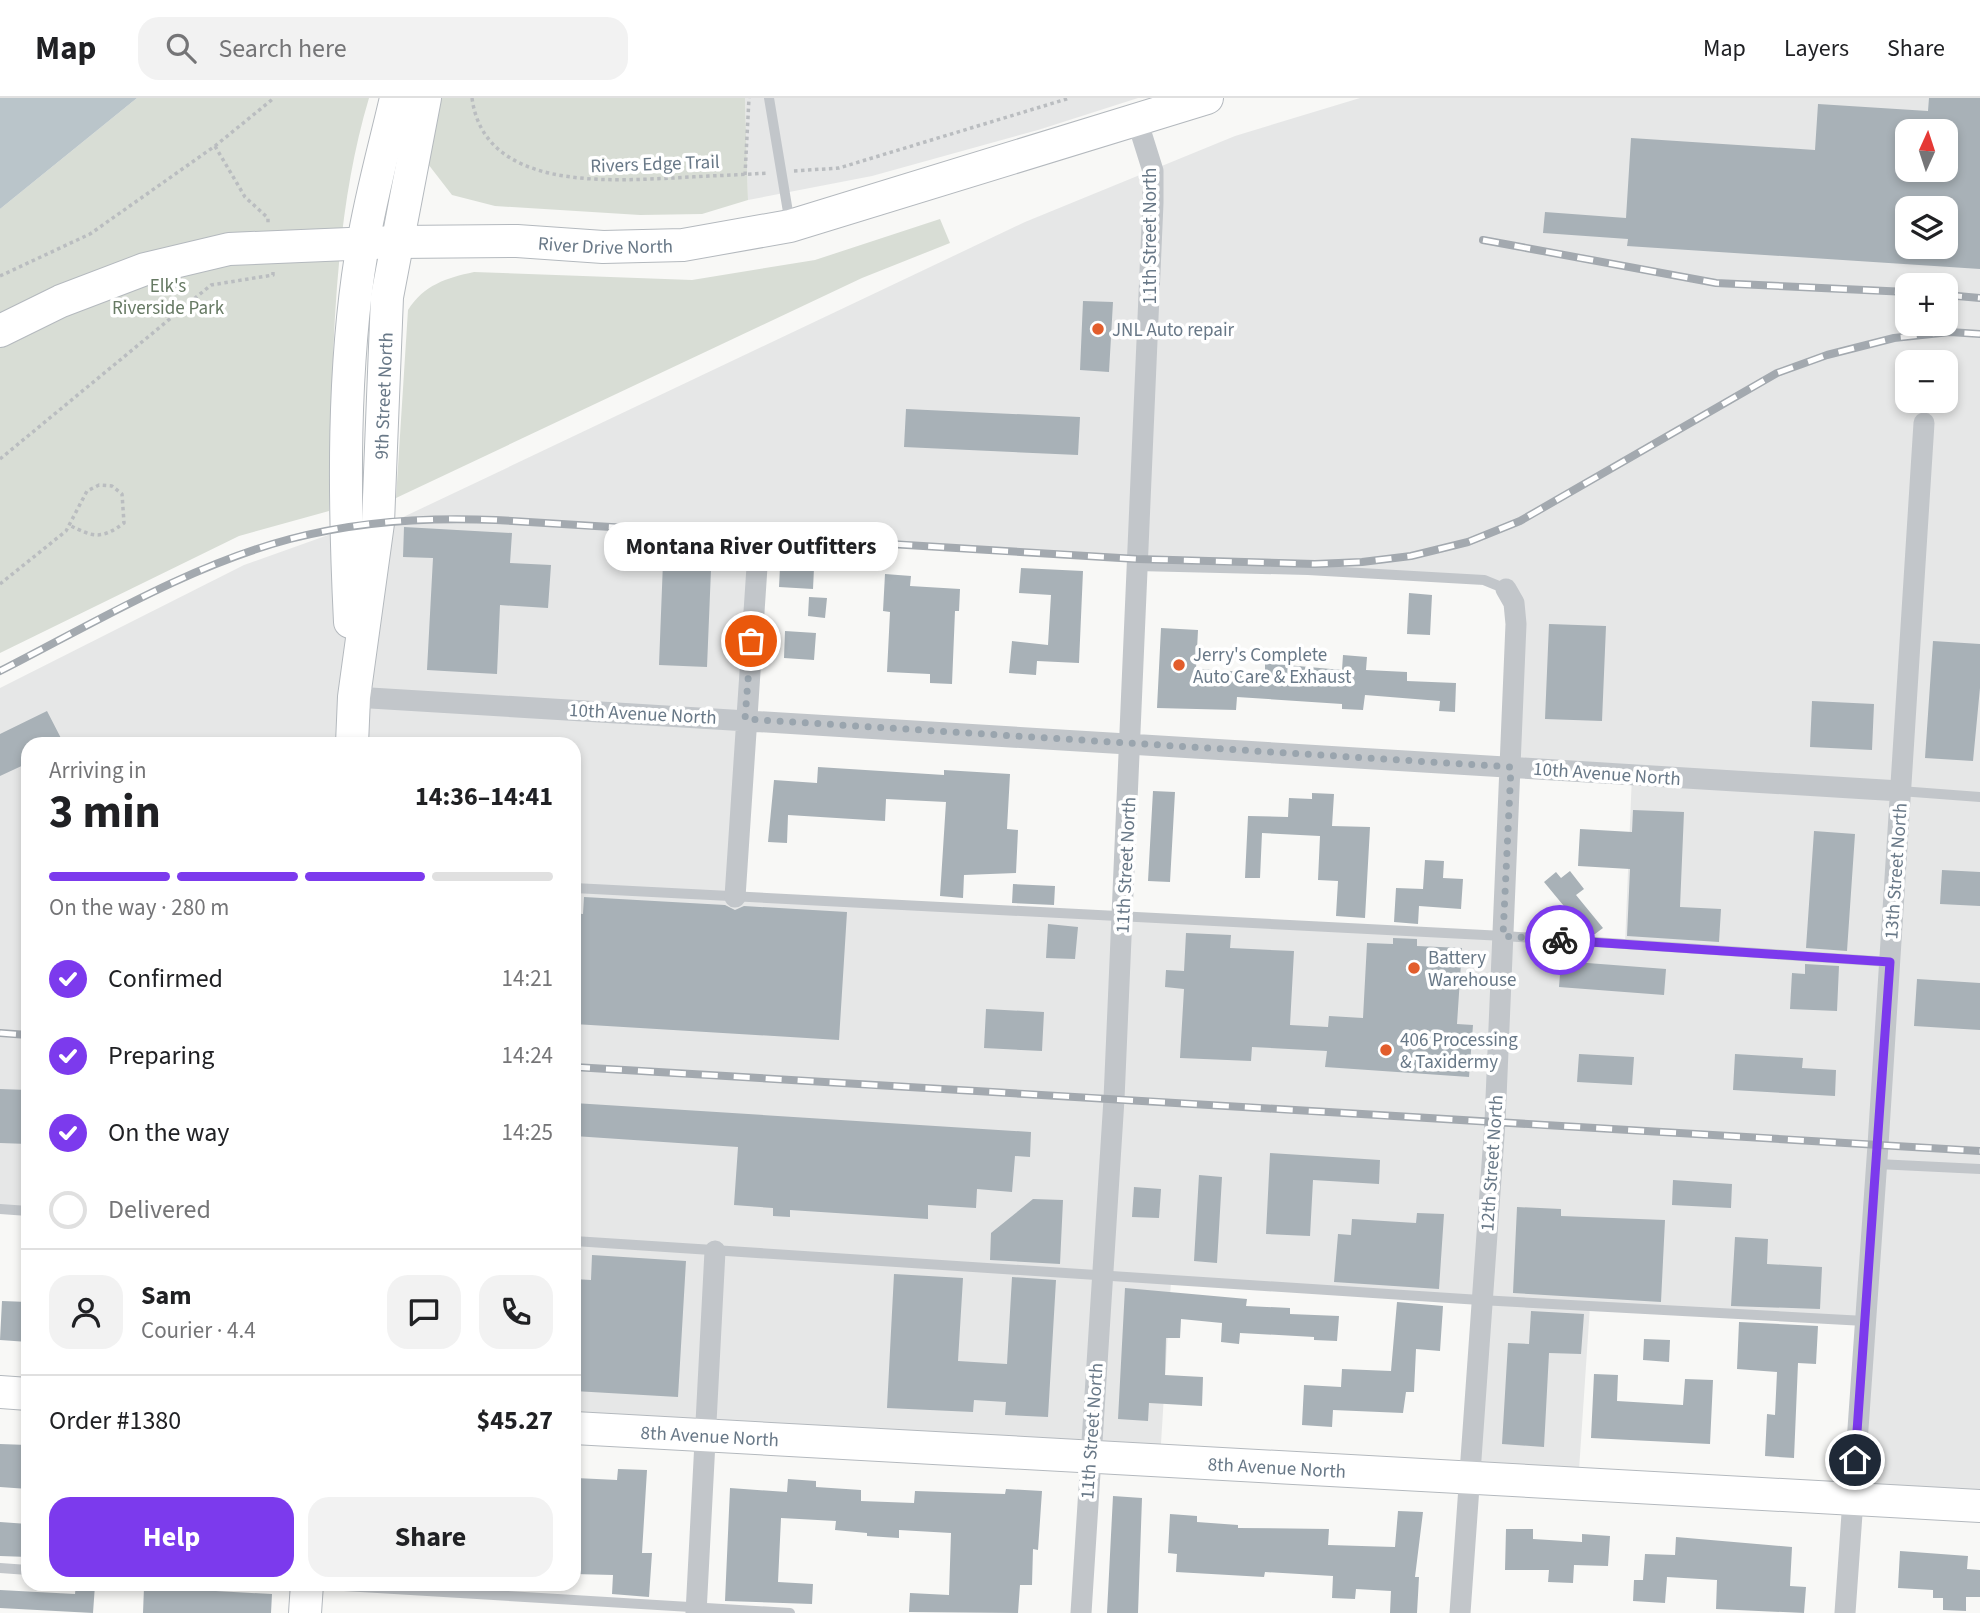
<!DOCTYPE html>
<meta charset="utf-8">
<style>
:root{--surface:#fff;--page:#f2f2f2;--text:#202124;--muted:#757577;--line:#e0e0e0;--accent:#7c3aed}
body{margin:0;font-family:"Source Sans 3",sans-serif;background:var(--page);color:var(--text);height:100vh;display:flex;flex-direction:column;font-size:26px;white-space:nowrap}
*{box-sizing:border-box;margin:0}
p{font-size:23px;color:var(--muted)}
.icon{flex:none;width:38px;height:38px;fill:none;stroke:currentColor;stroke-width:2;stroke-linecap:round;stroke-linejoin:round}
.map{position:relative;flex:1;overflow:hidden}
.panel{position:absolute;left:21px;top:639px;width:560px;height:854px;display:flex;flex-direction:column;background:var(--surface);border-radius:21px;box-shadow:0 4px 10px #0003}
.panel>*{flex:none}
.needle{width:46px;rotate:3deg}
.fabs{position:absolute;left:1895px;top:21px;display:grid;gap:14px}
.fabs a{display:grid;place-items:center;width:63px;height:63px;border-radius:14px;background:var(--surface);box-shadow:0 4px 10px #0003;font-size:35px}
.pin{position:absolute;display:grid;place-items:center;width:60px;height:60px;color:#fff;margin:-30px;border:4px solid #fff;border-radius:50%;box-shadow:0 2px 7px #0007}
.courier{position:absolute;display:grid;place-items:center;width:70px;height:70px;margin:-35px;border:5px solid #7c3aed;border-radius:50%;background:#fff;color:#222;box-shadow:0 2px 9px #0007}
.bubble{position:absolute;height:49px;border-radius:21px;background:var(--surface);box-shadow:0 4px 10px #0003;font-size:23px;font-weight:700;line-height:49px;text-align:center}
.overview em{font-style:normal;font-weight:700}
.overview div{display:flex;flex-direction:column-reverse}
.overview{display:flex;align-items:center;justify-content:space-between;height:119px;padding:0 28px}
h1{font-size:46px;font-weight:700;line-height:52px}
.bar{display:grid;grid-template-columns:repeat(4,1fr);gap:10px 7px;align-content:center;height:84px;padding:0 28px}
.bar i{height:9px;border-radius:5px;background:var(--line)}
.bar .current{background:var(--accent)}
.bar p{grid-column:span 4}
.line{display:flex;align-items:center;gap:18px;padding:0 28px;border-top:2px solid var(--line)}
.line div{flex:1}
.round{display:grid;place-items:center;flex:none;width:74px;height:74px;border-radius:21px;background:var(--page)}
ol{padding:0 28px;list-style:none}
li{display:flex;align-items:center;gap:21px;height:77px}
li p{margin-inline-start:auto}
li .icon{padding:7px;border-radius:50%;background:var(--accent);color:#fff;stroke-width:4}
li:last-child{color:var(--muted)}
li i{width:38px;height:38px;border:4px solid var(--line);border-radius:50%}
.cta{display:flex;gap:14px;margin-top:auto;padding:14px 28px}
.cta a{flex:1;height:80px;border-radius:21px;background:var(--accent);color:#fff;font-size:28px;font-weight:700;line-height:80px;text-align:center}
.cta a+a{background:var(--page);color:var(--text)}
header{display:flex;align-items:center;gap:42px;box-sizing:border-box;height:98px;padding:0 35px;background:var(--surface);border-bottom:2px solid var(--line)}
header strong{font-size:33px}
nav{display:flex;gap:38px;margin-inline-start:auto;font-size:24px}
.search{width:490px;height:63px;background:var(--page);display:flex;align-items:center;gap:18px;box-sizing:border-box;padding:0 24px;border-radius:21px;color:var(--muted);font-size:26px}
.map>svg:first-child{display:block}
.built{fill:#e6e7e7;fill-rule:evenodd}
.green{fill:#d8ddd5}
.water{fill:#bac5ca}
.building{fill:#a8b1b7;fill-rule:evenodd}
.lines{fill:none;stroke-linecap:round;stroke-linejoin:round}
.secondary-casing{stroke:#b4b9be;stroke-width:34}
.path{stroke:#babdc0;stroke-width:3.5;stroke-dasharray:3.5 3.5;stroke-linecap:butt}
.lane{stroke:#c2c6ca;stroke-width:10}
.street{stroke:#c2c6ca;stroke-width:21}
.secondary{stroke:#fff;stroke-width:32}
.rail-casing{stroke:#a3a9af;stroke-width:8}
.rail{stroke:#fff;stroke-width:5;stroke-dasharray:16;stroke-linecap:butt}
.done{stroke:#9aa5ae;stroke-width:7;stroke-dasharray:0 12.6}
.route{stroke:#7c3aed;stroke-width:9}
.poi-dot{fill:#e25d2c;stroke:#fff;stroke-width:2.5}
.labels{text-anchor:middle;stroke-width:7;stroke-linejoin:round;paint-order:stroke}
.street-label{font-size:19px;fill:#687887;stroke:#fff}
.park-label{font-size:19px;fill:#667963;stroke:#fff}
.poi-label{font-size:19px;fill:#687887;stroke:#fff;text-anchor:start}
</style>
<header>
<strong>Map</strong>
<div class="search"><svg class="icon" aria-label="search" viewBox="0 0 24 24"><circle cx="10" cy="10" r="6"/><path d="M15 15l6 6"/></svg>Search here</div>
<nav><a>Map</a><a>Layers</a><a>Share</a></nav>
</header>
<div class="map">
<svg width="1980" height="1515" viewBox="0 0 1980 1515">
<rect width="100%" height="100%" fill="#f8f8f6"/>
<path class="built" d="M745 0H1138L1038 32 872 78 748 102Z
M1360 0H1980V1408L1852 1401 1865 1223 1590 1208 1578 1387 1469 1382 1480 1202 1171 1183 1160 1362 574 1330V646H28V1113L0 1111V590L244 467 345 431 397 422 1025 124 1235 38ZM1908 33H1946V72H1908ZM1908 110H1946V149H1908ZM1908 187H1946V226H1908ZM1908 264H1946V303H1908ZM759 439 1484 482 1514 505 1511 669 1632 677 1625 846 736 798Z"/>
<path class="green" d="M137 0H369C330 130 333 277 329 413L239 438 0 555V111Z
M441 0H745L748 102 702 116 640 117 495 108 452 97 428 66Z
M940 121 950 145 862 180 396 400 408 212C424 187 446 180 474 174L692 182 815 162Z"/>
<path class="water" d="M0 0H137L0 111Z"/>
<path class="building" d="M1929 0H1980V171L1627 148 1628 141 1543 135 1545 114 1626 120 1631 40 1815 52 1818 6 1928 13ZM1908 33H1946V72H1908ZM1908 110H1946V149H1908Z
M1083 203 1113 204 1109 274 1080 272Z
M906 311 1080 319 1078 357 904 349Z
M404 429 512 435 510 465 551 467 548 510 500 507 497 576 427 572 433 460 403 459Z
M628 444 712 447 707 569 659 567 663 464 628 463Z
M780 469 814 470 813 491 779 489Z
M1021 470 1083 473 1079 565 1037 563 1036 577 1009 575 1012 543 1048 547 1051 497 1019 495Z
M885 476 911 478 910 488 960 491 959 513H955L952 586 930 585V576L887 574 890 514 883 513Z
M1409 495 1432 497 1430 537 1407 536Z
M809 499 827 500 825 520 808 518Z
M1549 526 1606 528 1602 623 1545 621Z
M1161 530 1198 532 1196 571 1265 575V565L1342 572 1343 557 1367 559 1366 572 1407 574V583L1456 585 1455 614 1439 613 1440 603 1365 597 1363 612 1342 611V606L1237 599 1236 612 1157 610Z
M785 533 816 535 814 562 784 560Z
M1933 543 1980 546V590L1973 663 1925 660Z
M1812 603 1874 606 1872 652 1810 649Z
M47 613 64 646H28V665L0 678V636Z
M818 669 944 677V672L1010 676 1007 731 1018 732 1016 775 964 777 963 800 940 798 946 704 886 701 885 723 788 717 787 745 768 744 774 682 817 685Z
M1153 693 1175 694 1170 784 1148 783Z
M1312 695 1334 696 1332 728 1370 729 1365 820 1336 818 1338 783 1318 782 1320 738 1262 735 1260 780H1245L1248 718 1288 719 1289 700 1312 701Z
M1633 712 1684 714 1680 809 1721 811 1719 844 1627 838 1630 771 1578 768 1580 731 1632 734Z
M1814 733 1855 736 1847 853 1806 850Z
M1425 762 1444 763 1443 780 1463 781 1461 811 1419 808 1418 826 1394 824 1396 790 1423 791Z
M1942 772 1980 774V808L1940 806Z
M1570 773 1584 791 1576 797 1603 830 1595 836H1587L1544 784 1556 774 1561 780Z
M1013 786 1055 788 1054 807 1012 805Z
M584 799 725 807 735 812 744 808 847 814 839 942 574 926V815L583 816Z
M1048 826 1078 829 1075 861 1046 860Z
M1186 835 1231 837 1230 850 1294 853 1290 927 1328 929 1329 918 1363 920 1367 845 1393 846V840L1417 841V848L1462 850 1457 926 1473 927 1469 979 1325 969 1327 953 1252 949 1251 963 1180 960 1184 891 1165 889 1166 872 1184 873Z
M1561 863 1666 871 1664 897 1559 889Z
M1805 866 1839 868 1837 913 1790 911 1792 875 1805 876Z
M1917 881 1980 885V932L1914 928Z
M986 911 1044 914 1042 953 984 950Z
M1579 956 1634 959 1632 987 1577 984Z
M1735 956 1803 960 1802 970 1836 972 1835 998 1733 992Z
M0 991 28 992V1046L0 1045Z
M574 1005 1031 1034 1030 1059 1015 1058 1012 1094 977 1091 976 1110 928 1107V1121L790 1112V1119L773 1118V1110L734 1107 738 1049 574 1038Z
M1270 1055 1380 1062 1379 1086 1313 1082 1310 1138 1266 1136Z
M1199 1077 1222 1079 1217 1165 1194 1163Z
M1673 1082 1732 1086 1731 1110 1672 1107Z
M1134 1089 1161 1091 1159 1120 1132 1119Z
M1033 1101 1063 1102 1060 1166 990 1162 991 1135Z
M1517 1109 1561 1111V1118L1665 1122 1661 1204 1513 1195Z
M1417 1115 1444 1116 1439 1191 1334 1184 1338 1136 1351 1137 1352 1121 1416 1125Z
M1735 1139 1768 1141 1767 1166 1822 1169 1820 1211 1731 1208Z
M592 1157 686 1163 678 1299 574 1293V1181L591 1182Z
M894 1176 963 1180 958 1263 1007 1266 1012 1179 1056 1182 1048 1319 1005 1317 1006 1304 974 1302 973 1314 887 1310Z
M1125 1190 1247 1201 1246 1208 1290 1210V1216L1339 1218 1337 1243 1314 1242V1239L1240 1235 1239 1246 1221 1244 1222 1225 1181 1221 1180 1240H1166L1165 1277 1203 1279 1202 1308 1149 1305 1148 1323 1118 1321Z
M2 1203 28 1204V1244L0 1242Z
M1397 1204 1443 1208 1440 1253 1416 1251 1414 1294H1406L1403 1315 1333 1312 1332 1329 1302 1327 1304 1287 1341 1289 1342 1271 1391 1273Z
M1531 1213 1584 1216 1581 1256 1549 1255 1544 1349 1502 1346 1508 1245 1529 1246Z
M1739 1224 1818 1228 1816 1266 1798 1265 1794 1360 1765 1358 1767 1316 1775 1317 1777 1274 1737 1271Z
M1644 1241 1670 1242 1669 1264 1643 1262Z
M1594 1276 1618 1277 1617 1303 1683 1307 1685 1281 1713 1282 1710 1346 1591 1340Z
M0 1346 28 1347V1391L0 1389Z
M618 1371 647 1372 642 1455H652L649 1499 612 1496 613 1477 574 1476 576 1380 617 1382Z
M788 1381 816 1383V1389L861 1392V1403L914 1405 915 1393 1005 1396 1006 1391 1042 1393 1038 1452 1033 1451 1032 1487H1020L1018 1515 909 1514 910 1495 949 1497 951 1435 899 1432V1440L867 1438V1435L835 1432 836 1423 781 1420 778 1484 813 1486 812 1506 725 1503 730 1390 787 1394Z
M1113 1398 1142 1400 1138 1515H1107Z
M1398 1413 1423 1414 1415 1479H1419L1417 1515H1390L1391 1493 1356 1491 1355 1501 1332 1500 1333 1478 1265 1474 1264 1479 1176 1474 1177 1456 1168 1455 1170 1416 1197 1418V1424L1238 1427V1430L1329 1431 1328 1447 1395 1449Z
M0 1424 28 1426V1459L0 1458Z
M1506 1431H1533V1441L1582 1444V1436L1610 1438 1608 1468 1574 1467 1573 1485 1548 1484 1549 1472H1505Z
M1676 1439 1792 1449 1790 1488 1806 1489 1804 1515 1716 1511 1717 1482 1667 1479 1665 1505 1633 1503 1634 1482H1643L1645 1456 1675 1457Z
M1900 1453 1968 1458 1967 1471 1980 1472V1499H1966V1513L1943 1512V1500H1933V1492L1898 1490Z
M76 1486 95 1487 93 1515 0 1510V1492L75 1496Z
M144 1489 272 1496 271 1515H143Z"/>
<g class="lines">
<g class="secondary-casing">
<g id="secondary">
<path id="s1" d="M0 233 61 203 145 171 229 151 396 144 517 143 603 149 683 147 790 128 1207 0"/>
<path d="M350 524C344 402 342 266 363 146 371 97 385 48 396 0"/>
<path id="s2" d="M352 646 354 599 378 425 387 199 425 0"/>
<path d="M0 1294 28 1296"/>
<path id="s3" d="M574 1330 1980 1408"/>
<path d="M305 1515 307 1486"/>
</g>
</g>
<path class="path" d="M472 0C484 92 605 83 673 80 705 78 737 77 769 75
M215 48 245 99 268 120V125
M794 73 839 70 1070 0
M745 77 749 0
M0 178 90 136 215 48 274 0
M0 361 211 187 273 177V174
M0 486 66 433 87 393 99 387 112 388 122 396 124 425C101 442 93 439 69 427"/>
<path class="lane" d="M769 0 790 126
M1137 468 1308 472 1484 482 1506 491
M1900 693 1980 699
M574 790 1504 838 1890 864
M1877 1066 1980 1071
M0 1111 28 1113
M574 1143 1480 1202 1865 1223
M0 1470 28 1472
M311 1486 790 1515"/>
<path class="street" d="M354 599 1900 693
M735 799 759 439
M696 1515 715 1153
M1081 1515 1114 1001 1153 105V73L1137 22
M1460 1515 1495 1024 1516 526 1514 505 1506 491
M1845 1515 1878 1047 1924 325"/>
<use href="#secondary" class="secondary"/>
<g class="rail-casing">
<path id="rail" d="M1483 142 1716 185 1908 194
M1946 197 1980 200
M0 573C94 525 188 468 290 441 358 423 427 419 496 422L1137 461 1315 466 1362 464 1411 458 1468 444 1520 423 1777 275 1827 257 1894 240 1950 234 1980 236
M0 935 28 937
M574 969 1980 1053"/>
</g>
<use href="#rail" class="rail"/>
</g>
<g class="lines">
<path class="done" d="M751 543 745 621 1511 669 1503 838 1560 842"/>
<path class="route" d="M1560 842 1890 864 1855 1362"/>
</g>
<g class="poi-dot">
<circle cx="1098" cy="231" r="7"/>
<circle cx="1179" cy="567" r="7"/>
<circle cx="1414" cy="870" r="7"/>
<circle cx="1386" cy="952" r="7"/>
</g>
<g class="labels">
<g class="street-label">
<text transform="translate(655 65) rotate(-2)" y="7">Rivers Edge Trail</text>
<text transform="translate(1149 138) rotate(-90)" y="7">11th Street North</text>
<text dy="7" stroke="none"><textPath href="#s1" startOffset="621">River Drive North</textPath></text>
<text dy="7" stroke="none"><textPath href="#s2" startOffset="350">9th Street North</textPath></text>
<text transform="translate(643 615) rotate(3)" y="7">10th Avenue North</text>
<text transform="translate(1607 675) rotate(4)" y="7">10th Avenue North</text>
<text transform="translate(1125 767) rotate(-87)" y="7">11th Street North</text>
<text transform="translate(1895 773) rotate(-86)" y="7">13th Street North</text>
<text transform="translate(1491 1065) rotate(-86)" y="7">12th Street North</text>
<text transform="translate(1091 1333) rotate(-86)" y="7">11th Street North</text>
<text dy="7" stroke="none"><textPath href="#s3" startOffset="136">8th Avenue North</textPath></text>
<text dy="7" stroke="none"><textPath href="#s3" startOffset="704">8th Avenue North</textPath></text>
</g>
<g class="park-label">
<text x="168" y="194">Elk's<tspan x="168" dy="22">Riverside Park</tspan></text>
</g>
<g class="poi-label">
<text x="1112" y="238">JNL Auto repair</text>
<text x="1193" y="563">Jerry's Complete<tspan x="1193" dy="22">Auto Care &amp; Exhaust</tspan></text>
<text x="1428" y="866">Battery<tspan x="1428" dy="22">Warehouse</tspan></text>
<text x="1400" y="948">406 Processing<tspan x="1400" dy="22">&amp; Taxidermy</tspan></text>
</g>
</g>
</svg>
<div class="fabs">
<a><svg class="needle" viewBox="-14 -14 28 28"><path d="M0-13l5 13h-10z" fill="#e53935"/><path d="M0 13l5-13h-10z" fill="#757577"/></svg></a>
<a><svg class="icon" aria-label="layers" viewBox="0 0 24 24"><path d="M12 4l9 5-9 5-9-5zM3 14l9 5 9-5"/></svg></a>
<a>+</a>
<a>−</a>
</div>
<div class="pin" style="left:751px;top:543px;background:#ea580c"><svg class="icon" aria-label="bag" viewBox="0 0 24 24"><path d="M5 8h14l-1 12H6zM9 8a3 3 0 0 1 6 0"/></svg></div>
<div class="pin" style="left:1855px;top:1362px;background:#1f2937"><svg class="icon" aria-label="home" viewBox="0 0 24 24"><path d="M3 11l9-7 9 7M6 9v11h12V9"/></svg></div>
<div class="courier" style="left:1560px;top:842px"><svg class="icon" aria-label="bike" viewBox="0 0 24 24"><circle cx="6" cy="16" r="4"/><circle cx="18" cy="16" r="4"/><path d="M6 16l4-8h5l3 8M10 8l3 8H6M13 5h3"/></svg></div>
<div class="bubble" style="left:604px;top:424px;width:294px">Montana River Outfitters</div>
<section class="panel">
<div class="overview"><div><h1>3 min</h1><p>Arriving in</p></div><em>14:36–14:41</em></div>
<div class="bar"><i class="current"></i><i class="current"></i><i class="current"></i><i></i><p>On the way · 280 m</p></div>
<ol>
<li><svg class="icon" aria-label="check" viewBox="0 0 24 24"><path d="M5 12l5 5 9-10"/></svg>Confirmed<p>14:21</p></li>
<li><svg class="icon" aria-label="check" viewBox="0 0 24 24"><path d="M5 12l5 5 9-10"/></svg>Preparing<p>14:24</p></li>
<li><svg class="icon" aria-label="check" viewBox="0 0 24 24"><path d="M5 12l5 5 9-10"/></svg>On the way<p>14:25</p></li>
<li><i></i>Delivered</li>
</ol>
<div class="line" style="height:126px"><a class="round"><svg class="icon" aria-label="person" viewBox="0 0 24 24"><circle cx="12" cy="8" r="4"/><path d="M4 21q1-7 8-7t8 7"/></svg></a><div><b>Sam</b><p>Courier · 4.4</p></div><a class="round"><svg class="icon" aria-label="chat" viewBox="0 0 24 24"><path d="M4 5h16v11H9l-5 4z"/></svg></a><a class="round"><svg class="icon" aria-label="phone" viewBox="0 0 24 24"><path d="M5 4h4l2 5-3 2q2 4 5 5l2-3 5 2v4C11 20 4 13 5 4z"/></svg></a></div>
<div class="line" style="height:91px"><div>Order #1380</div><b>$45.27</b></div>
<div class="cta"><a>Help</a><a>Share</a></div>
</section>
</div>
